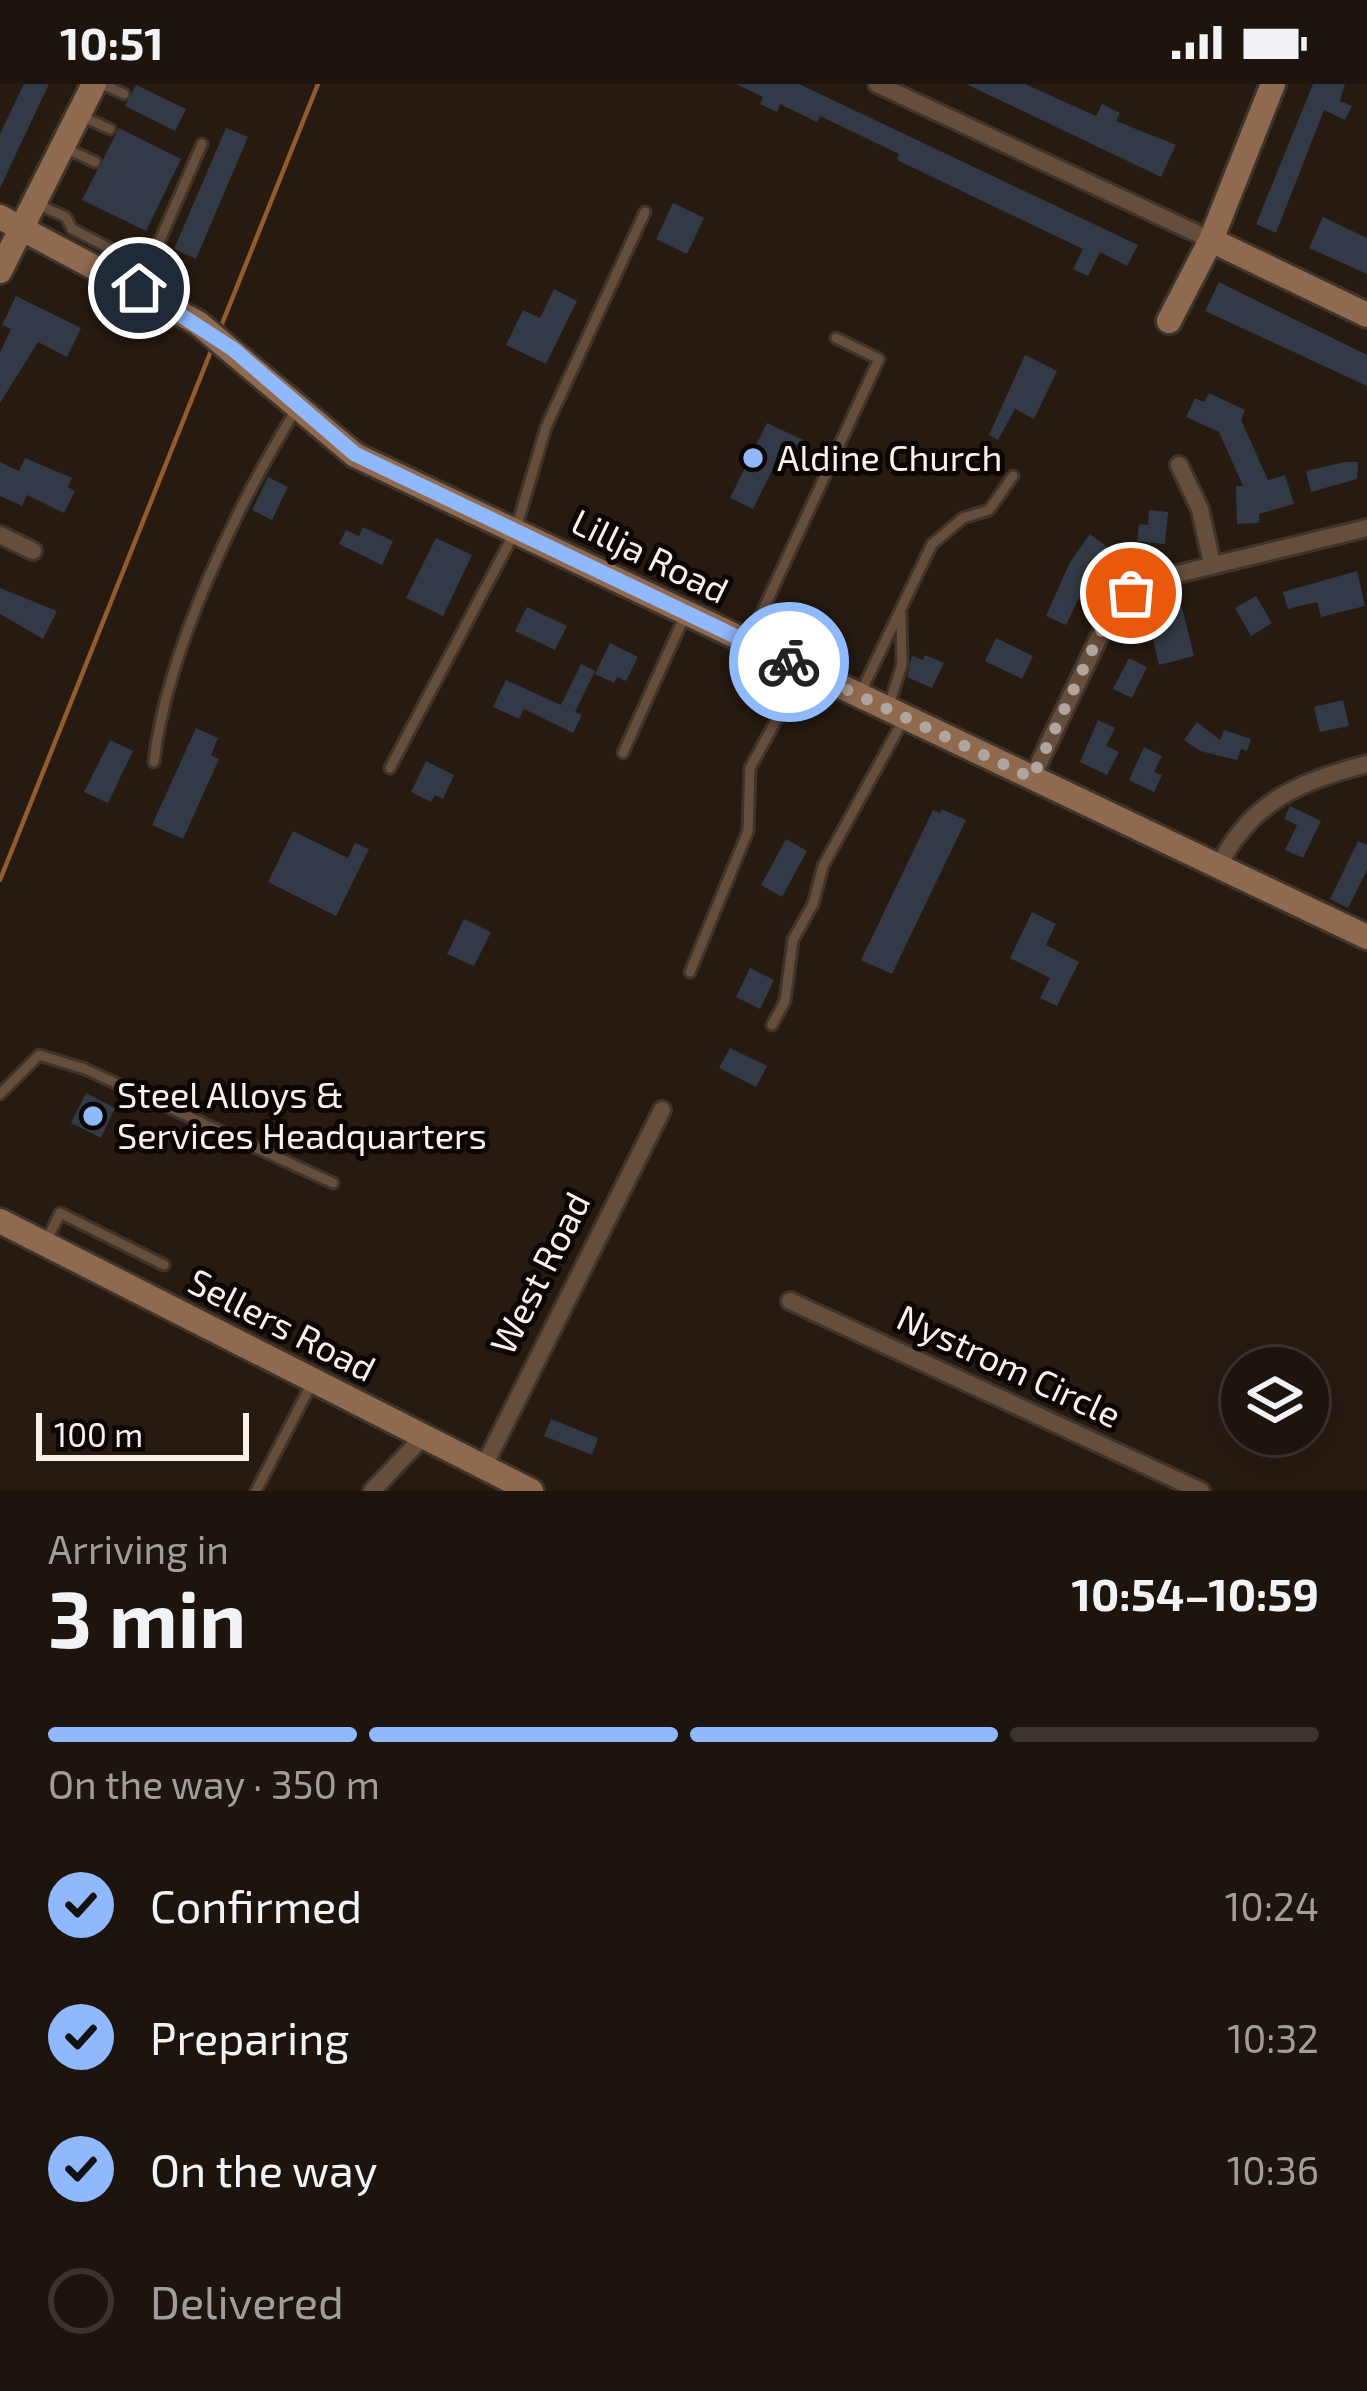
<!DOCTYPE html>
<meta charset="utf-8">
<style>
:root{--surface:#1c140d;--page:#251d16;--text:#f1f3f6;--muted:#a09e9d;--line:#3a332e;--accent:#90b8fd}
body{margin:0;font-family:"Exo 2",sans-serif;background:var(--page);color:var(--text);height:100vh;display:flex;flex-direction:column;font-size:45px;white-space:nowrap}
*{box-sizing:border-box;margin:0}
p{font-size:39px;color:var(--muted)}
.icon{flex:none;width:66px;height:66px;fill:none;stroke:currentColor;stroke-width:2;stroke-linecap:round;stroke-linejoin:round}
.map{position:relative;height:1407px;overflow:hidden}
.side{display:flex;flex-direction:column;background:var(--surface);flex:1}
.side>*{flex:none}
.tools{position:absolute;left:1221px;top:1263px;display:grid;gap:24px}
.tools a{display:grid;place-items:center;width:108px;height:108px;border-radius:50%;background:var(--surface);box-shadow:0 12px 48px #0002,0 0 0 3px var(--line);font-size:60px}
.scale{position:absolute;left:36px;bottom:30px;width:213px;box-sizing:border-box;padding-left:12px;border:6px solid #faf1eb;border-top:0;font-size:33px;line-height:42px;white-space:nowrap;color:#faf1eb;-webkit-text-stroke:9px #0b0604;paint-order:stroke}
.pin{position:absolute;display:grid;place-items:center;width:102px;height:102px;color:#fff;margin:-51px;border:6px solid #fff;border-radius:50%;box-shadow:0 3px 12px #0007}
.courier{position:absolute;display:grid;place-items:center;width:120px;height:120px;margin:-60px;border:9px solid #90b8fd;border-radius:50%;background:#fff;color:#222;box-shadow:0 3px 15px #0007}
.summary em{font-style:normal;font-weight:700}
.summary div{display:flex;flex-direction:column-reverse}
.summary{display:flex;align-items:center;justify-content:space-between;height:204px;padding:0 48px}
h1{font-size:78px;font-weight:700;line-height:90px}
.bar{display:grid;grid-template-columns:repeat(4,1fr);gap:18px 12px;align-content:center;height:144px;padding:0 48px}
.bar i{height:15px;border-radius:9px;background:var(--line)}
.bar .selected{background:var(--accent)}
.bar p{grid-column:span 4}
ol{padding:0 48px;list-style:none}
li{display:flex;align-items:center;gap:36px;height:132px}
li p{margin-inline-start:auto}
li .icon{padding:12px;border-radius:50%;background:var(--accent);color:#111;stroke-width:4}
li:last-child{color:var(--muted)}
li i{width:66px;height:66px;border:6px solid var(--line);border-radius:50%}
.status{display:flex;justify-content:space-between;align-items:center;height:84px;padding:0 60px;background:var(--surface);direction:ltr}
.status svg{height:33px;fill:currentColor}
.map>svg:first-child{display:block}
.lines{fill:none;stroke-linecap:round;stroke-linejoin:round}
.stream{stroke:#925c31;stroke-width:4.5}
.building{fill:#323a47}
.lane-casing{stroke:#3f342b;stroke-width:15}
.street-casing{stroke:#3f342b;stroke-width:22}
.secondary-casing{stroke:#3f342b;stroke-width:30}
.lane{stroke:#664e3d;stroke-width:9}
.street{stroke:#664e3d;stroke-width:16}
.secondary{stroke:#8f6a4f;stroke-width:24}
.done{stroke:#b0a69f;stroke-width:12;stroke-dasharray:0 21.6}
.route{stroke:#90b8fd;stroke-width:15}
.poi-dot{fill:#90b8fd;stroke:#0b0604;stroke-width:4.5}
.labels{text-anchor:middle;stroke-width:10;stroke-linejoin:round;paint-order:stroke}
.poi-label{font-size:36px;fill:#faf1eb;stroke:#0b0604;text-anchor:start}
.street-label{font-size:36px;fill:#faf1eb;stroke:#0b0604}
</style>
<div class="status"><b>10:51</b><svg viewBox="0 0 49 12"><path d="M0 12V9h3v3zM5 12V6h3v6zM10 12V3h3v9zM15 12V0h3v12zM26 1h20v11H26zM47 4h2v5h-2z"/></svg></div>
<div class="map">
<svg width="1367" height="1407" viewBox="0 0 1367 1407">
<rect width="100%" height="100%" fill="#261a11"/>
<g class="lines">
<path class="stream" d="M220 245 318 0
M0 796 213 262"/>
</g>
<path class="building" d="M24 0H49L0 104V50Z
M736 0H799L1138 161 1127 182 1100 168 1088 192 1073 185 1083 165 897 76 899 70 820 32 817 38 780 20 777 28 760 20 763 13Z
M966 0H1025L1096 32 1102 20 1120 29 1116 37 1176 61 1161 93Z
M1313 0H1345L1340 17 1352 22 1345 36 1324 26 1276 149 1256 140Z
M136 1 186 25 175 47 125 22Z
M119 44 181 75 146 147 82 116Z
M226 44 248 53 196 175 174 165Z
M673 119 704 134 687 170 656 155Z
M1323 133 1367 154V190L1309 164Z
M1219 198 1367 271V302L1205 227Z
M554 205 577 217 546 280 506 261 523 226 540 234Z
M16 212 81 244 67 273 38 258 0 319V268L11 245 2 241Z
M1025 271 1057 287 1034 335 1015 325 998 356 989 351Z
M1209 309 1245 326 1241 336 1268 396 1285 391 1294 420 1259 430V439L1237 440 1236 402H1243L1219 348 1186 333 1195 314 1204 318Z
M767 339 803 356 796 371 783 364 753 425 730 414Z
M25 374 72 394 68 403 75 407 64 429 27 411 22 422 0 412V378L19 387Z
M1345 378H1358L1357 395 1311 408 1306 387Z
M268 393 288 403 272 436 252 426Z
M1149 426 1168 428 1165 460 1137 457 1139 440 1148 441Z
M363 443 393 457 382 481 339 460 346 446 359 452Z
M1090 450 1122 474 1113 487 1104 480 1093 495 1090 492 1066 541 1046 532 1070 478Z
M436 454 472 471 443 532 406 514Z
M1357 487 1365 522 1321 533 1317 518 1288 525 1283 508Z
M0 504 57 527 43 555 0 530Z
M1256 512 1272 539 1251 552 1235 524Z
M527 523 567 542 555 566 515 547Z
M1182 523 1194 572 1159 581 1150 543 1166 539 1164 527Z
M996 554 1033 572 1022 595 985 577Z
M610 559 638 573 626 597 617 593 614 599 595 590Z
M925 571 944 579 932 604 907 593 912 572 923 576Z
M1129 574 1147 583 1132 614 1113 605Z
M581 580 595 587 575 628 582 631 573 649 524 625 519 635 493 623 506 596 561 621Z
M1343 616 1349 642 1320 648 1314 623Z
M1098 636 1115 644 1106 662 1119 668 1107 691 1080 678Z
M1197 638 1220 656 1224 646 1251 655 1247 667 1241 665 1237 676 1200 667 1184 656Z
M196 644 218 654 211 671 219 675 183 755 152 741Z
M110 656 133 667 108 719 84 708Z
M1144 663 1162 672 1154 688 1162 691 1154 708 1129 696Z
M426 677 454 691 443 715 435 711 431 718 411 708Z
M1290 722 1321 737 1303 774 1285 766 1297 741 1284 735Z
M942 725 966 736 892 890 861 876 933 726 940 729Z
M293 747 348 774 355 759 369 765 336 832 268 798Z
M786 755 807 767 782 813 761 801Z
M1358 757 1367 761V786L1348 824 1330 815Z
M1032 828 1056 840 1046 861 1079 878 1057 922 1040 914 1050 894 1010 874Z
M464 835 491 848 474 882 447 870Z
M750 884 774 896 760 925 736 913Z
M730 964 767 982 756 1003 719 984Z
M86 1009 115 1024 101 1054 71 1039Z
M551 1335 598 1354 592 1371 544 1352Z"/>
<g class="lines">
<g class="lane-casing">
<path id="lane" d="M102 0 124 10
M83 33 110 45
M63 63 95 78
M39 121 66 133 72 145 148 184
M139 204 202 60
M750 554 879 275 836 254
M780 578 768 604 770 613 794 625 803 622 818 592
M860 610 932 460 963 434 989 426 1013 392
M888 625 902 580 901 530
M623 669 686 529
M154 678C166 568 238 419 297 324
M390 684 515 448 546 343 645 128
M690 888 748 747 750 684 784 622
M772 941 785 917 793 856 813 820 823 782 905 633
M0 1010 39 971 85 985 333 1099
M45 1160 60 1129 164 1181
M256 1407 313 1297"/>
</g>
<g class="street-casing">
<path id="street" d="M877 0 1211 156
M1179 381 1200 425 1212 480
M0 451 33 467
M1032 694 1112 526 1149 497 1367 444
M1219 782C1250 718 1300 697 1367 680
M790 1217 1201 1407
M483 1384 662 1026
M372 1407 423 1353"/>
</g>
<g class="secondary-casing">
<path id="secondary" d="M0 133 198 239 355 371 1367 853
M1211 156 1367 231
M0 187 94 0
M1169 237 1211 156 1273 0
M0 1137 531 1407"/>
</g>
<use href="#lane" class="lane"/>
<use href="#street" class="street"/>
<use href="#secondary" class="secondary"/>
</g>
<g class="lines">
<path class="done" d="M789 578 1032 694 1104 541 1131 509"/>
<path class="route" d="M139 204 233 265 355 370 789 578"/>
</g>
<g class="poi-dot">
<circle cx="753" cy="374" r="12"/>
<circle cx="93" cy="1032" r="12"/>
</g>
<g class="labels">
<g class="poi-label">
<text x="777" y="387">Aldine Church</text>
<text x="117" y="1024">Steel Alloys &amp;<tspan x="117" dy="41">Services Headquarters</tspan></text>
</g>
<g class="street-label">
<text transform="translate(650 472) rotate(26)" y="13">Lillja Road</text>
<text transform="translate(540 1189) rotate(-63)" y="13">West Road</text>
<text transform="translate(282 1241) rotate(27)" y="13">Sellers Road</text>
<text transform="translate(1009 1282) rotate(25)" y="13">Nystrom Circle</text>
</g>
</g>
</svg>
<div class="tools">
<a><svg class="icon" aria-label="layers" viewBox="0 0 24 24"><path d="M12 4l9 5-9 5-9-5zM3 14l9 5 9-5"/></svg></a>
</div>
<div class="scale">100 m</div>
<div class="pin" style="left:1131px;top:509px;background:#ea580c"><svg class="icon" aria-label="bag" viewBox="0 0 24 24"><path d="M5 8h14l-1 12H6zM9 8a3 3 0 0 1 6 0"/></svg></div>
<div class="pin" style="left:139px;top:204px;background:#1f2937"><svg class="icon" aria-label="home" viewBox="0 0 24 24"><path d="M3 11l9-7 9 7M6 9v11h12V9"/></svg></div>
<div class="courier" style="left:789px;top:578px"><svg class="icon" aria-label="bike" viewBox="0 0 24 24"><circle cx="6" cy="16" r="4"/><circle cx="18" cy="16" r="4"/><path d="M6 16l4-8h5l3 8M10 8l3 8H6M13 5h3"/></svg></div>
</div>
<section class="side">
<div class="summary"><div><h1>3 min</h1><p>Arriving in</p></div><em>10:54–10:59</em></div>
<div class="bar"><i class="selected"></i><i class="selected"></i><i class="selected"></i><i></i><p>On the way · 350 m</p></div>
<ol>
<li><svg class="icon" aria-label="check" viewBox="0 0 24 24"><path d="M5 12l5 5 9-10"/></svg>Confirmed<p>10:24</p></li>
<li><svg class="icon" aria-label="check" viewBox="0 0 24 24"><path d="M5 12l5 5 9-10"/></svg>Preparing<p>10:32</p></li>
<li><svg class="icon" aria-label="check" viewBox="0 0 24 24"><path d="M5 12l5 5 9-10"/></svg>On the way<p>10:36</p></li>
<li><i></i>Delivered</li>
</ol>
</section>
